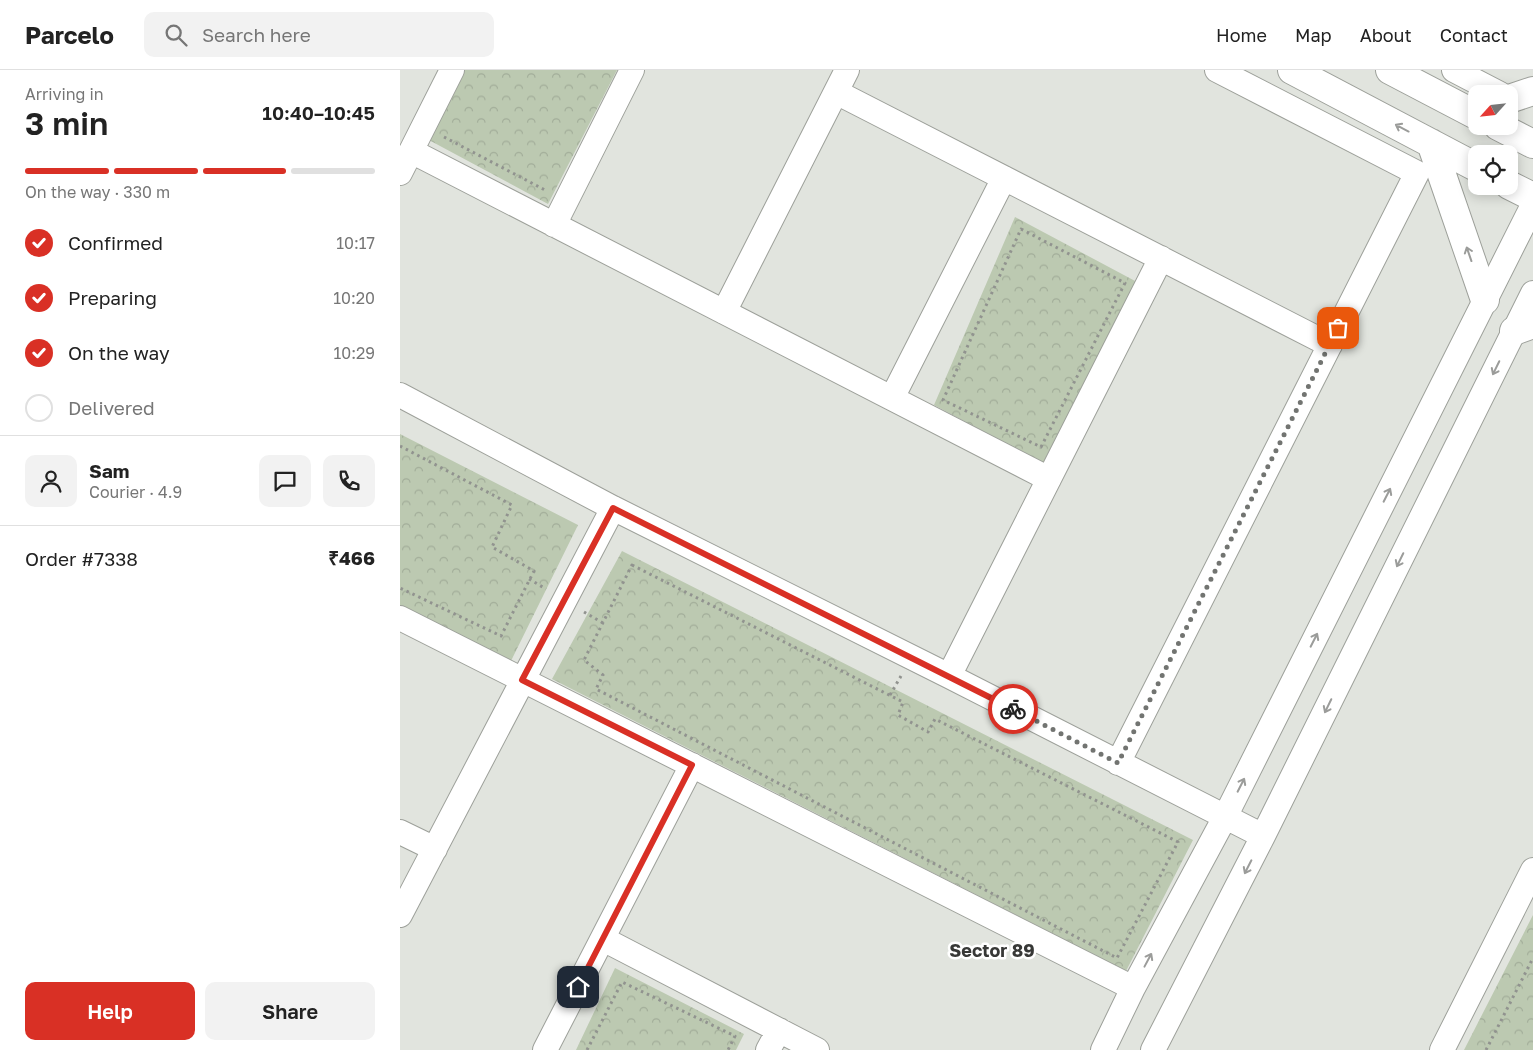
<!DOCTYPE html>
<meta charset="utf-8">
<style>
:root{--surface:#fff;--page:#f2f2f2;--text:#222;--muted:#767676;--line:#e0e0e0;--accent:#d93025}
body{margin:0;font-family:"Golos Text",sans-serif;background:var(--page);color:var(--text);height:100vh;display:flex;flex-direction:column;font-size:19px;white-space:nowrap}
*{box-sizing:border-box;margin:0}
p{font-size:16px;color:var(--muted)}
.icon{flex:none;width:28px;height:28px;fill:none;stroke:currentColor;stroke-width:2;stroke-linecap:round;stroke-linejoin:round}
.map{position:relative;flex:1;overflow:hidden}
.side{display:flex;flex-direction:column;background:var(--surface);width:400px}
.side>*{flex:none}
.needle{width:32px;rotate:243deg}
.tools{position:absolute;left:1068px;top:15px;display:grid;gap:10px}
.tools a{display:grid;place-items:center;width:50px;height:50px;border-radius:10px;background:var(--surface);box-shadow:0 2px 12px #0003;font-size:25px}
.pin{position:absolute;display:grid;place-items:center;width:42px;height:42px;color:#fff;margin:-21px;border-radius:10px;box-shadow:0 2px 8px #0006}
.courier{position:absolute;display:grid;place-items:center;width:50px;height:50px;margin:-25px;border:4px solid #d93025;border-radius:50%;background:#fff;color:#222;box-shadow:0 1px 6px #0007}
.summary em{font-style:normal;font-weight:600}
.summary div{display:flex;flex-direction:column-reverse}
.summary{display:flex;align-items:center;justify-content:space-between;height:85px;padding:0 25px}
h1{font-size:32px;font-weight:600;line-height:38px}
.bar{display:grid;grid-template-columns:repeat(4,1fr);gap:8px 5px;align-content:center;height:60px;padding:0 25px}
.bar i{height:6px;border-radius:4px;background:var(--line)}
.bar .on{background:var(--accent)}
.bar p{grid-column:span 4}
.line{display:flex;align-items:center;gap:12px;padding:0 25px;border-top:1px solid var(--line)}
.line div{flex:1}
.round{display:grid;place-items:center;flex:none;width:52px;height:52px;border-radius:10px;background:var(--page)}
ol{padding:0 25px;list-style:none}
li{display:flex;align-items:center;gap:15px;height:55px}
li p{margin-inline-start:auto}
li .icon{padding:5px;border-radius:50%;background:var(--accent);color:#fff;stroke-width:4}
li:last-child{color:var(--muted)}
li i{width:28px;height:28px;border:2px solid var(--line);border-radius:50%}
.primary-button{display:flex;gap:10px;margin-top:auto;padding:10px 25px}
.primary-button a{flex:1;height:58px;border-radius:10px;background:var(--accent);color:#fff;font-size:20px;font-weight:600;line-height:58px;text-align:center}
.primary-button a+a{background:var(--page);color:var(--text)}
header{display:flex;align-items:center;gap:30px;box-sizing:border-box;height:70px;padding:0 25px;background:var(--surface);border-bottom:1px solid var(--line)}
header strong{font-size:24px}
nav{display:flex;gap:28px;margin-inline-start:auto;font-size:18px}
.search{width:350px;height:45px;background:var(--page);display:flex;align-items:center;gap:12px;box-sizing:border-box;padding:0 18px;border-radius:10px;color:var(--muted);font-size:19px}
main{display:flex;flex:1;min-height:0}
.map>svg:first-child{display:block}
.park{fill:url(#park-crowns)}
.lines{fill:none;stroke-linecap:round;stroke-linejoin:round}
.minor-casing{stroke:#9da09a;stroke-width:26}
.tertiary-casing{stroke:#9da09a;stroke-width:30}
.path{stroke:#91938f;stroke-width:3;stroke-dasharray:2.5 4;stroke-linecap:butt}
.minor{stroke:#fff;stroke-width:24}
.tertiary{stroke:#fff;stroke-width:28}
.oneway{stroke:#9b9c9a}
.done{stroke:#727471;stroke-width:5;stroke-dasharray:0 9}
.route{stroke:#d93025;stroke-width:6}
.labels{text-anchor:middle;stroke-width:5;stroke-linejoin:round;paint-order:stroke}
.district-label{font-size:18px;font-weight:bold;fill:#373836;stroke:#fff}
</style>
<header>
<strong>Parcelo</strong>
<div class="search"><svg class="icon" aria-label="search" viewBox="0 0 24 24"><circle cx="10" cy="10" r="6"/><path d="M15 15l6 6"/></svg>Search here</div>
<nav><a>Home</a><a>Map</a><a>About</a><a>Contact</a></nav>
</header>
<main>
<section class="side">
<div class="summary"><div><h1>3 min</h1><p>Arriving in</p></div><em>10:40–10:45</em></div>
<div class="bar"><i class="on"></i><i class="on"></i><i class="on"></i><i></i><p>On the way · 330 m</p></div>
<ol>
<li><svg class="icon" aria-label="check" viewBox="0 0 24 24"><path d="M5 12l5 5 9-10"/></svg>Confirmed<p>10:17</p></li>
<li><svg class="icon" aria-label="check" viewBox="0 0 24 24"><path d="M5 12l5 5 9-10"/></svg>Preparing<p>10:20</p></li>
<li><svg class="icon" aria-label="check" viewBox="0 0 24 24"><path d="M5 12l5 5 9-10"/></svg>On the way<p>10:29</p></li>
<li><i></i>Delivered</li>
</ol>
<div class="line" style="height:90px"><a class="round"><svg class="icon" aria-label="person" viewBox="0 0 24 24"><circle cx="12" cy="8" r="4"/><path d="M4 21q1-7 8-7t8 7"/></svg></a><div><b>Sam</b><p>Courier · 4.9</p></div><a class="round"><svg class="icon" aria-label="chat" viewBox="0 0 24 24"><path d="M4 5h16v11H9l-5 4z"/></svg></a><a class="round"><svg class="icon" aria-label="phone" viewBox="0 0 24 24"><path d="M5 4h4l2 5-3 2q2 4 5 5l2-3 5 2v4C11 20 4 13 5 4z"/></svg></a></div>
<div class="line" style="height:65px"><div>Order #7338</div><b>₹466</b></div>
<div class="primary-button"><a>Help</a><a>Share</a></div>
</section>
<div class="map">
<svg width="1133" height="980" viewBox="0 0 1133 980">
<defs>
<pattern id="park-crowns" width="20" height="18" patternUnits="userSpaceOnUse" patternTransform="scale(1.25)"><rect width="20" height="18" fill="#bcc9b1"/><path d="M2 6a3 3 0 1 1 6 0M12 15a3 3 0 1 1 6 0" fill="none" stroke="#a2ad99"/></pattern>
</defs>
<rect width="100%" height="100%" fill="#e1e4de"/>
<path class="park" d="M62 0H217L148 134 27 69Z
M615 147 737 212 644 394 534 335Z
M0 364 178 455 108 597 0 541Z
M222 481 793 770 726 901 152 609Z
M1133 845V980H1064Z
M215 898 344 964 336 980H176Z"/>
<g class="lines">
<g class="minor-casing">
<path id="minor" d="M1054 0 1100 24
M436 22 930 275
M11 81 649 409
M0 103 52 0
M154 155 232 0
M324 242 447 0
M0 325 213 438 549 606 863 766
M492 328 604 108
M0 548 733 918
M549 606 761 188
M718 693 1017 103 817 0
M0 762 35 779
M0 845 213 438
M203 869 417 980
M145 980 292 695
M368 980 379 960
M703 980 733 918 825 747 1133 135
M753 980 863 766 1133 223
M1042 980 1133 800"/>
</g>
<g class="tertiary-casing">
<path id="tertiary" d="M892 0 1076 97
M990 0 1076 45
M1109 29 1133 21
M1098 56 1133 74
M1031 73 1085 230
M1109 115 1133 127
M1114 261 1133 254"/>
</g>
<path class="path" d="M44 67 145 120 146 119
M621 159 725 213 641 377 543 330Z
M0 376 112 435 92 477 134 501 101 566 0 518
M232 495 503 632 498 645 528 662 535 649 778 772 717 888 196 619 203 605 184 590Z
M129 509 146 519
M184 542 203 553
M490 625 501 606
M187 980 222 912 335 966 328 980
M1086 980 1133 888"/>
<use href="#minor" class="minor"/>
<use href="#tertiary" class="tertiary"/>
</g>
<defs><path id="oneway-shaft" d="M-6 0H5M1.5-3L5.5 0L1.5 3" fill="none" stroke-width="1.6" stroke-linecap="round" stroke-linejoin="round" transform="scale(1.25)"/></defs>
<g class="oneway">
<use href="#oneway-shaft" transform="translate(1002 58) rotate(-152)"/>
<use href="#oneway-shaft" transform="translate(1069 184) rotate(-109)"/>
<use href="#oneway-shaft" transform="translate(1096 298) rotate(116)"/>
<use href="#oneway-shaft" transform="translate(987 425) rotate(-63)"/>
<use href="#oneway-shaft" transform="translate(1000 490) rotate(116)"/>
<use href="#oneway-shaft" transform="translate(914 570) rotate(-63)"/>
<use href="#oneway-shaft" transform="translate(928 636) rotate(116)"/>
<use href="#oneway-shaft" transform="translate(841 715) rotate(-63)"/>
<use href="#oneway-shaft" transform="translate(848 797) rotate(117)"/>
<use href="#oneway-shaft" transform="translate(748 890) rotate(-62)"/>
</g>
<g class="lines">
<path class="done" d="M613 639 718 693 938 258"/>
<path class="route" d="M178 917 292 695 122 610 213 438 613 639"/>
</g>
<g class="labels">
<g class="district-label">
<text x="592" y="887">Sector 89</text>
</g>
</g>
</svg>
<div class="tools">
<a><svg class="needle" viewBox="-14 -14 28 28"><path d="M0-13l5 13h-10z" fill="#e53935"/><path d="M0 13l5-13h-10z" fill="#767676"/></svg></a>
<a><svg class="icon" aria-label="locate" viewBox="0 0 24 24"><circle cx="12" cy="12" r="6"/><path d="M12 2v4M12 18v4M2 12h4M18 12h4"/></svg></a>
</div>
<div class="pin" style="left:938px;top:258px;background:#ea580c"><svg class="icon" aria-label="bag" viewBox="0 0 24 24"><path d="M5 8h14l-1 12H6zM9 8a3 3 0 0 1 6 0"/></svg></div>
<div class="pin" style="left:178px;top:917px;background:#1f2937"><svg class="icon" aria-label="home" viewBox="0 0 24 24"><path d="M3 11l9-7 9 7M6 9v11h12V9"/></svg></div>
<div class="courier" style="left:613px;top:639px"><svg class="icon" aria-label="bike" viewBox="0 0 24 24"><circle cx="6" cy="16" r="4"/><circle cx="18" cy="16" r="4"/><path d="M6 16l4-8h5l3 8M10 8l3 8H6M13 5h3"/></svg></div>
</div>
</main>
